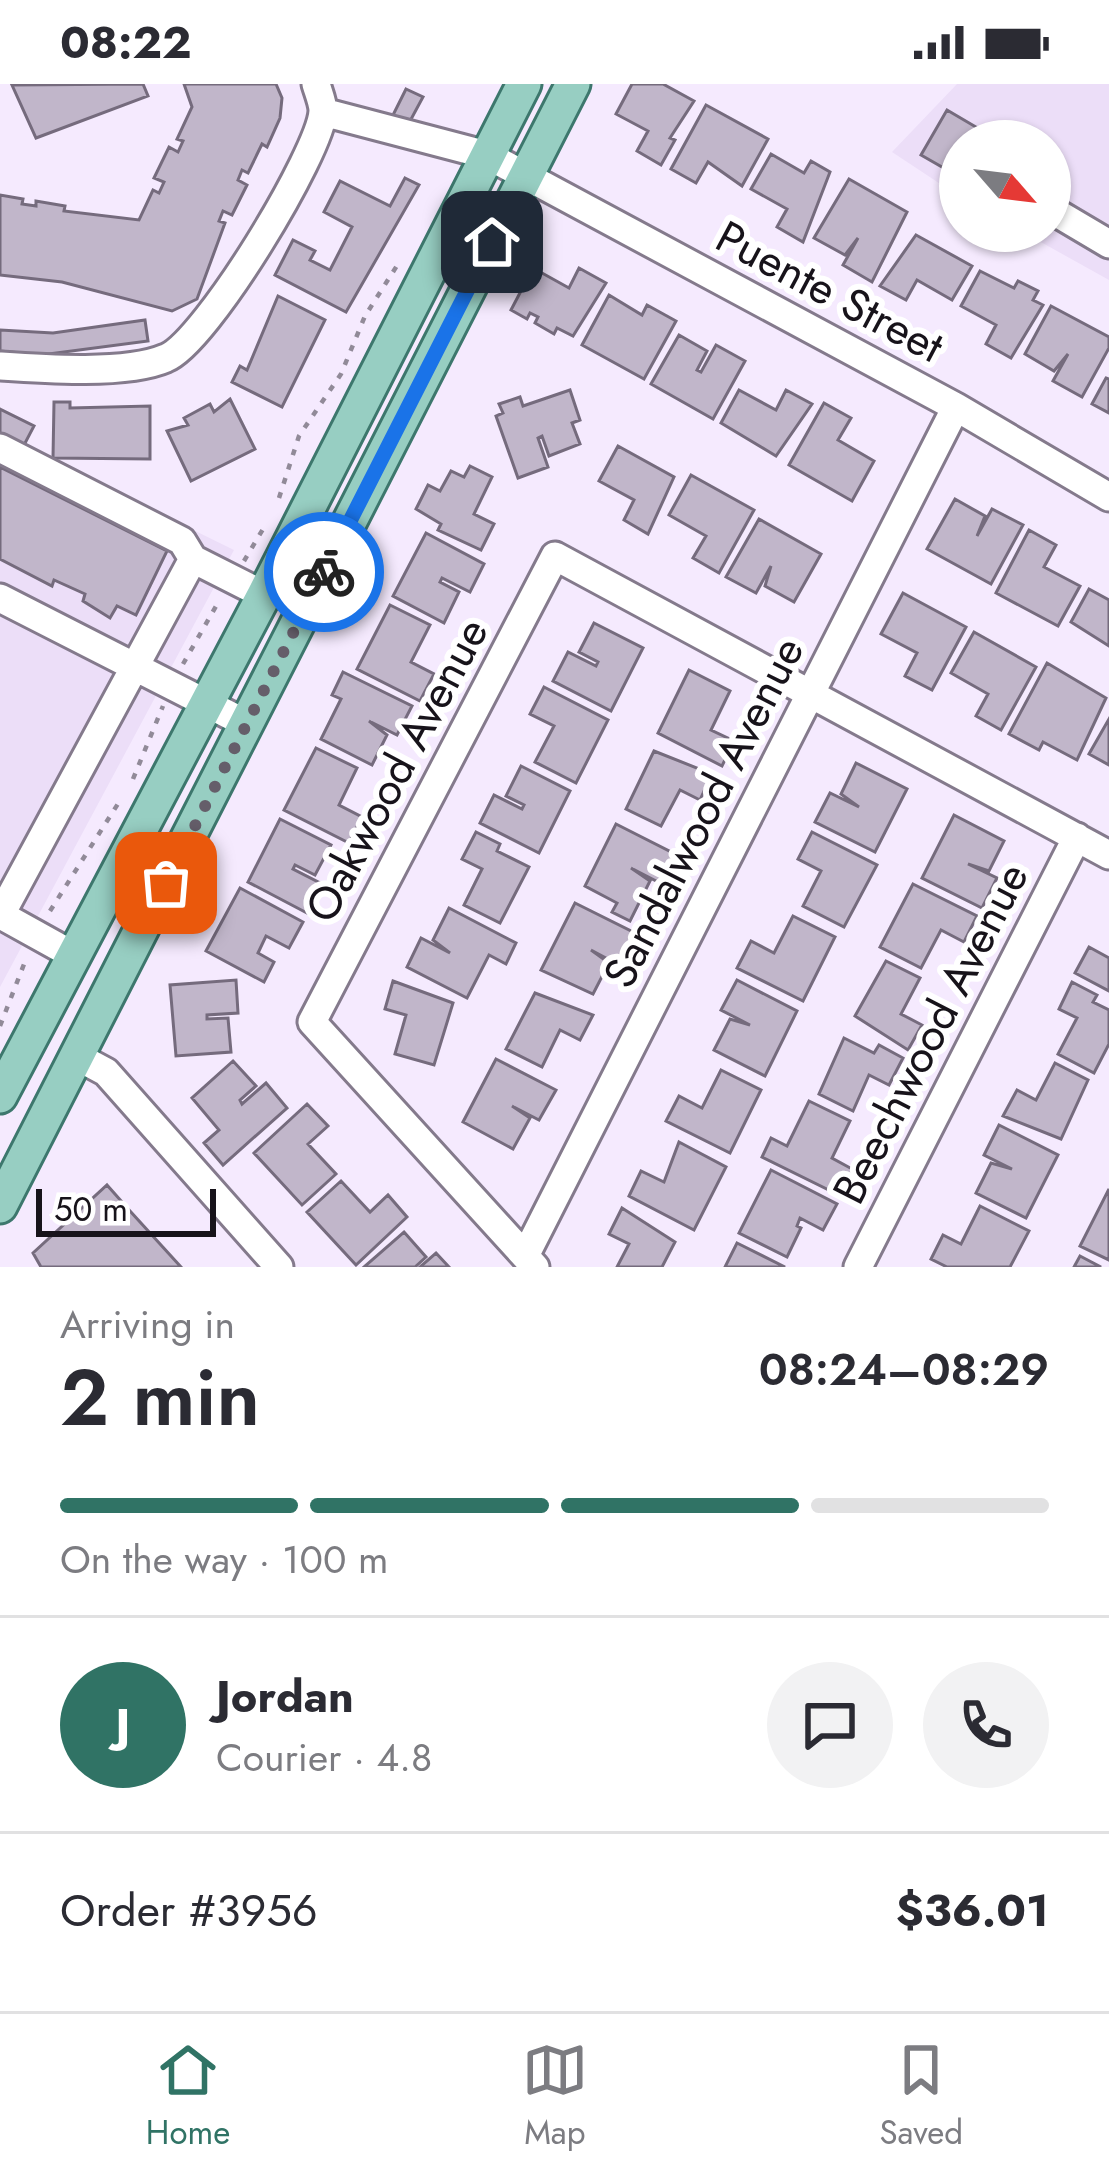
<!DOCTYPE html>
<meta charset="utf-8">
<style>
:root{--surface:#fff;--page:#f2f2f3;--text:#2b2b33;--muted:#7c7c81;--line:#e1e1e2;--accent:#307365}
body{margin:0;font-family:Jost,sans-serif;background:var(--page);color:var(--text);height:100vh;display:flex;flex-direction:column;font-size:45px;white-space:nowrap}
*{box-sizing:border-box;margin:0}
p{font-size:39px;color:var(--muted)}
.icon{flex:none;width:66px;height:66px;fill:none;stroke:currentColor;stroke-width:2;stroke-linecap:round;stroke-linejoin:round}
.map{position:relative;height:1183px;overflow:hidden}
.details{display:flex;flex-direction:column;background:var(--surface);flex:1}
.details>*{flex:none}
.needle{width:78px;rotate:118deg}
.tools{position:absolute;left:939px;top:36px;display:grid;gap:24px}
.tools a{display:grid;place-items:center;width:132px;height:132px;border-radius:50%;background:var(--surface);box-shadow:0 3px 9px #0004;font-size:60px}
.scale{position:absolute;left:36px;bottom:30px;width:180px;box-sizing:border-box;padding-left:12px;border:6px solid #17131a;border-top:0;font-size:33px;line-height:42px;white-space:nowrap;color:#17131a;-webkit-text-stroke:9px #fff;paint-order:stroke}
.pin{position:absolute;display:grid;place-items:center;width:102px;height:102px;color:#fff;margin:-51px;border-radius:24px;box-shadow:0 6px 18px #0006}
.courier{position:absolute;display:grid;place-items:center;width:120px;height:120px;margin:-60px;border:9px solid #1a73e8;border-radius:50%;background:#fff;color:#222;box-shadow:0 3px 15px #0007}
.head em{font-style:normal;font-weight:600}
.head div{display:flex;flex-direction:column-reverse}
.head{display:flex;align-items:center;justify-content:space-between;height:204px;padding:0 60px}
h1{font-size:78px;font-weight:600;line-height:90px}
.bar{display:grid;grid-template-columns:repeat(4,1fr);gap:18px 12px;align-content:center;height:144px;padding:0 60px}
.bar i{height:15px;border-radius:9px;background:var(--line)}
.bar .selected{background:var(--accent)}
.bar p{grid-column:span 4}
.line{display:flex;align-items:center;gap:30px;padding:0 60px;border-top:3px solid var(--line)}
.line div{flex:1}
.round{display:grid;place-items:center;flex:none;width:126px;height:126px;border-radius:63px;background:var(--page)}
.status{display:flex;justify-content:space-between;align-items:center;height:84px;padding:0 60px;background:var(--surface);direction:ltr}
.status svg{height:33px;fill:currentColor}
.tab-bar{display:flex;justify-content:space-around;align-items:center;height:168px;border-top:3px solid var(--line);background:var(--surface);font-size:33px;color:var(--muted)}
.tab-bar a{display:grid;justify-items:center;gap:6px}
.tab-bar .selected{color:var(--accent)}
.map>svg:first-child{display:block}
.built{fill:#ecdef8}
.building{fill:#c1b6ca;stroke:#756b7d;stroke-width:3}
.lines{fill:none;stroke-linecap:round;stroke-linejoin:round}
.minor-casing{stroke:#847a8c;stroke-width:33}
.major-casing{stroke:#3d776d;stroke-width:39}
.path{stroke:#918a98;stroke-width:4.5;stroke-dasharray:6 9;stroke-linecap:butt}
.minor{stroke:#fff;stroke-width:27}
.major{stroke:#97cec2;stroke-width:33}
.done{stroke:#655e6a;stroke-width:12;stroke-dasharray:0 21.6}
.route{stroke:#1a73e8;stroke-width:15}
.labels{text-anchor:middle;stroke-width:12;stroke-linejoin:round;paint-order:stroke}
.street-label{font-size:45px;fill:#17131a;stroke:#fff}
</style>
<div class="status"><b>08:22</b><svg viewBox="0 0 49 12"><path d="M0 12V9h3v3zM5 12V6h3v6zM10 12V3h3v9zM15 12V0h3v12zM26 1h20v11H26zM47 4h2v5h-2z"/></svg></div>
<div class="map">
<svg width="1109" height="1183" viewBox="0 0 1109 1183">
<rect width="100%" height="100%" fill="#f5eafe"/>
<path class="built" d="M957 0H1109V196L1021 147H1050V57H960V113L892 68Z
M0 351 234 466 0 903Z"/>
<path class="building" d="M143 0 148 12 36 54 12 1Z
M184 0H276L282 14 280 34 267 63 262 60 248 89 242 86 238 96 247 101 232 131 223 127 219 137 225 139 197 215 172 227 62 198 0 191V111L23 115 22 120 36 122V117L65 122 64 127 139 136 153 106 159 109 164 98 154 94 169 63 178 68 183 57 177 55 192 23Z
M632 0H663L694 17 670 54 675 56 661 81 637 67 648 47 616 30Z
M406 5 423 13 409 39 393 31Z
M706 21 768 55 742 102 708 78 696 99 671 85Z
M947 26 981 46 975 57H960L956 91 921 71Z
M771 70 804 89 811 77 830 88 803 158 777 143 787 125 751 105Z
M405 94 419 101 346 228 275 191 293 156 315 167 310 176 330 186 352 143 324 128 340 97 390 122Z
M849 95 907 128 872 198 843 181 858 154 845 171 814 154Z
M916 151 972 182 952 216 917 196 906 216 880 202Z
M533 184 569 204 579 184 606 199 573 252 557 244 554 250 535 239 538 233 530 229 527 235 511 226Z
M980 187 1014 204 1018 197 1038 207 1033 216 1043 221 1011 274 986 260 996 241 961 222Z
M609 211 642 231 647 221 676 237 644 295 582 261Z
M278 212 325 236 282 323 232 298 240 282 247 286Z
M1051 222 1109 253V264L1082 313 1053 297 1068 270 1054 287 1025 270Z
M145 236 148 257 41 271 0 267V246L53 249Z
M679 251 707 267 697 286 701 288 716 261 745 277 713 335 651 300Z
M1106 294 1109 295V329L1092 320Z
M570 306 580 336 572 339 580 360 549 372 542 352 538 354 548 383 518 394 496 332 503 329 499 320 520 313 523 322Z
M739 306 776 326 786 306 812 320 776 372 721 339Z
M230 315 255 365 191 397 167 347 188 341 184 334 210 320 214 328Z
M54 318H70V324L150 322V375L53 374Z
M824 319 851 334 838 356 874 377 852 417 789 381Z
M0 325 34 342 23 363 0 351Z
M618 362 674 393 648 450 624 436 634 416 599 397Z
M470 382 492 393 474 430 494 440 481 466 438 446 441 440 416 425 428 401 440 407 451 387 464 393Z
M0 383 167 467 136 531 117 522 110 534 83 517 85 510 54 496 52 502 0 475Z
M691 391 754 426 719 489 693 474 706 452 669 431Z
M955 415 985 432 977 452 992 425 1023 441 991 500 927 465Z
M759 435 821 470 794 518 765 502 771 482 756 509 726 493Z
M1029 446 1056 461 1044 483 1080 502 1058 542 996 509Z
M426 449 484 480 470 508 442 494 440 498 459 508 444 539 393 512Z
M1089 505 1109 516V562L1071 538Z
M903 509 966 543 932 606 905 592 917 569 881 550Z
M390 521 430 541 411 578 434 590 420 617 357 585Z
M594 539 643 564 611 627 553 597 568 568 596 582 598 578 579 568Z
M974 548 1036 583 1001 646 976 632 988 610 951 589Z
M1047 579 1106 614 1077 676 1043 658 1039 666 1009 650Z
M689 586 730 607 711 646 734 657 722 682 658 649Z
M343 588 412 622 397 651 369 637 387 651 372 681 321 655 341 615 332 611Z
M544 603 608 636 576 699 535 678 554 642 530 630Z
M1109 635V681L1089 670Z
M316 664 357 684 339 721 362 733 349 759 284 726Z
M654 667 712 690 700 716 680 706 661 742 626 725Z
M856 679 907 705 875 768 815 738 830 709 859 723 841 710Z
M521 682 570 707 539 769 480 739 494 711 522 725 524 721 506 712Z
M954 731 1004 757 989 787 968 780 997 794 982 824 922 794Z
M280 735 331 761 315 791 295 781 293 785 322 800 307 829 248 798Z
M616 740 675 770 660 799 631 784 650 797 630 837 612 828 617 819 585 802Z
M476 748 500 760 497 767 529 783 500 839 464 821 482 785 462 775Z
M812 748 877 781 844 843 803 822 821 787 798 775Z
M913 800 977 832 964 858 941 846 921 884 880 863Z
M240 804 303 838 289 864 266 852 258 869 274 878 264 898 206 867Z
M575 819 635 849 619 881 591 866 609 879 593 910 541 886Z
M449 824 516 859 506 880 489 871 467 914 407 883 421 854 450 869 433 856Z
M793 832 835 853 803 917 737 884 751 857 774 869Z
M1089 863 1109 874V907L1075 889Z
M886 877 920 894 901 930 922 941 908 966 855 932Z
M236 896 238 929 207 931V935L228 934 231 968 176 972 170 901Z
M737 896 797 927 765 992 714 966 730 935 750 941 721 926Z
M393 897 453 919 434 981 395 970 406 931 385 925Z
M1072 898 1097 911 1093 918 1109 926V960L1094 989 1058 970 1077 934 1059 925Z
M535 909 593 931 580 956 560 946 542 983 506 965Z
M844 954 874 969 879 961 903 974 889 1001 869 991 853 1027 819 1010Z
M496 975 556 1006 539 1036 512 1022 530 1034 513 1065 463 1038Z
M233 977 256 1002 240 1016 242 1020 266 999 287 1024 223 1081 204 1059 219 1046 192 1014Z
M1055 979 1088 996 1061 1055 1003 1032 1017 1006 1036 1016Z
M721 986 761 1006 730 1069 666 1037 679 1012 702 1024Z
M809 1017 850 1037 832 1074 854 1086 841 1112 762 1073 771 1054 787 1062Z
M307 1020 328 1042 308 1060 336 1090 302 1121 254 1069Z
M999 1041 1058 1071 1026 1134 976 1109 991 1079 1012 1085 984 1071Z
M679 1058 726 1083 694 1146 629 1112 641 1087 664 1098Z
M771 1086 837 1120 823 1146 800 1134 797 1142 801 1144 787 1173 739 1149Z
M341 1097 370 1128 388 1111 407 1133 356 1181 307 1128Z
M107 1101 130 1127 181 1183H41L33 1169Z
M1109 1105V1176L1080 1162Z
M980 1122 1029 1147 1010 1183H947L931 1175 943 1151 961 1160Z
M622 1124 675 1158 662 1183H617L629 1160 609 1150Z
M404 1148 426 1173 415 1183H364Z
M737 1159 785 1183H725Z
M436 1169 449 1183H420Z
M1080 1172 1101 1183H1074Z"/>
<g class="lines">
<g class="minor-casing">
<path id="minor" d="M323 28 487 71 956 323 1109 413
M1050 125 1109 160
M0 282C43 285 127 291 166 274 206 258 321 68 323 27 323 19 318 7 316 0
M0 364 182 457 193 475 264 511
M0 514 247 640
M1 831 73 871
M0 832 193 475
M78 973 106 988 279 1183
M525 1172 956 323
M535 1183 312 938 555 472 1109 771
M858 1183 1077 753"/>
</g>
<g class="major-casing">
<path id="major" d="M0 1012 264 511 524 0
M0 1122 573 0"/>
</g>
<path class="path" d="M279 414 299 352 341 290 365 232 398 180
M244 477 266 440
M183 580 219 517
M133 695 163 622
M50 827 121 715
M0 942 26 875"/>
<use href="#minor" class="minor"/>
<use href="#major" class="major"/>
</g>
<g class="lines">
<path class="done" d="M166 799 324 488"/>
<path class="route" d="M324 488 492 158"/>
</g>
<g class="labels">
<g class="street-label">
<text transform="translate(830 207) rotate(28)" y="16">Puente Street</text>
<text transform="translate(396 686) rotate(-62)" y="16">Oakwood Avenue</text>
<text transform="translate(703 728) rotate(-63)" y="16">Sandalwood Avenue</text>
<text transform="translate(930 949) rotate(-63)" y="16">Beechwood Avenue</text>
</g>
</g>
</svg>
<div class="tools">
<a><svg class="needle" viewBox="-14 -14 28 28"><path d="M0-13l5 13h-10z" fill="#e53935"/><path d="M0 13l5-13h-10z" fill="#7c7c81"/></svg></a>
</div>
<div class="scale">50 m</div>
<div class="pin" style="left:166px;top:799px;background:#ea580c"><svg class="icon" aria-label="bag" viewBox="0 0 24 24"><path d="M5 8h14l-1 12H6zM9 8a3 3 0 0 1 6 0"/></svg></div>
<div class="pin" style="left:492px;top:158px;background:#1f2937"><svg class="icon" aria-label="home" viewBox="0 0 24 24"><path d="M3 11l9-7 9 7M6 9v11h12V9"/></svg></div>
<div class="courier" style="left:324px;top:488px"><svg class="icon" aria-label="bike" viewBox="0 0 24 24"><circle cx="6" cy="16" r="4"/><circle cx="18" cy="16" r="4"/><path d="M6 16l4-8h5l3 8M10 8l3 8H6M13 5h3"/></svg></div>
</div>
<section class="details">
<div class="head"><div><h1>2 min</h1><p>Arriving in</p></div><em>08:24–08:29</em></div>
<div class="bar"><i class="selected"></i><i class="selected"></i><i class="selected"></i><i></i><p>On the way · 100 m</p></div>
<div class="line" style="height:216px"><b class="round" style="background:var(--accent);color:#fff">J</b><div><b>Jordan</b><p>Courier · 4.8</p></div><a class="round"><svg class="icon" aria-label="chat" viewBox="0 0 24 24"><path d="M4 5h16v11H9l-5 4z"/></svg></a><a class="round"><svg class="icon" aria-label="phone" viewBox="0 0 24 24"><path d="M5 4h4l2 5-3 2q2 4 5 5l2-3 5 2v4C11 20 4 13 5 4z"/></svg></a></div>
<div class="line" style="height:156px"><div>Order #3956</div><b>$36.01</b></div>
</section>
<nav class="tab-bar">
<a class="selected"><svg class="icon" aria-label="home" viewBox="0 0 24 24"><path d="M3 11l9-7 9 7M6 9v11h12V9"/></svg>Home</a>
<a><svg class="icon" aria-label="map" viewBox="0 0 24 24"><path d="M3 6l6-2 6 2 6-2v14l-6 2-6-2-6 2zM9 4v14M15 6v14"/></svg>Map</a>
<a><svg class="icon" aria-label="saved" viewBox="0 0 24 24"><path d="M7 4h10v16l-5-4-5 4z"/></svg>Saved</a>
</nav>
